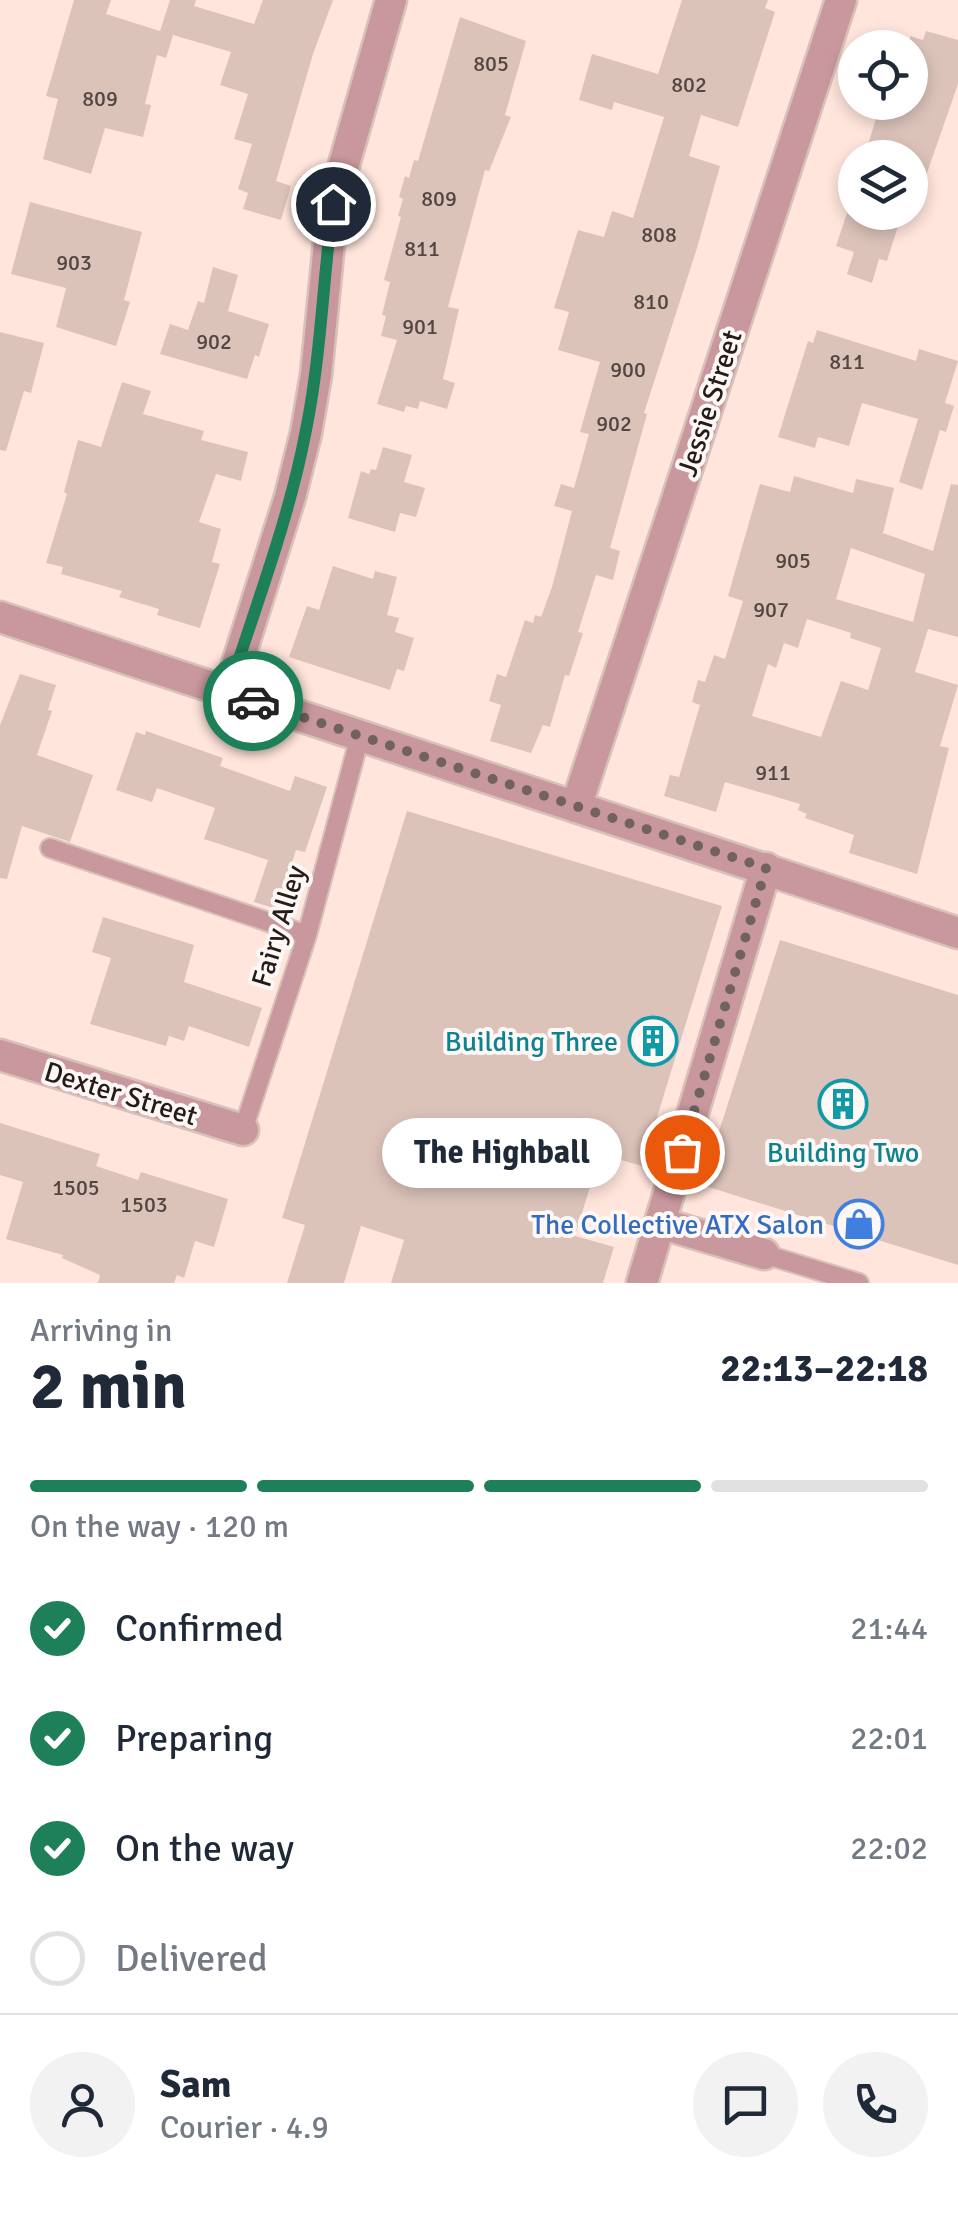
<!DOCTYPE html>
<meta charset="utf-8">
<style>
:root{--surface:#fff;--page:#f2f2f3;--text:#1f2937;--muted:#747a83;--line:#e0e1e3;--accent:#1e8059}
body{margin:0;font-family:Signika,sans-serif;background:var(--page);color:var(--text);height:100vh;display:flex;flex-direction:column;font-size:38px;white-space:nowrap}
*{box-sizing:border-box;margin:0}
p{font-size:32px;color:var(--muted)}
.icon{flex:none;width:55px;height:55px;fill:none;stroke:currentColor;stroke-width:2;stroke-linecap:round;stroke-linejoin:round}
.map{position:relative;height:1283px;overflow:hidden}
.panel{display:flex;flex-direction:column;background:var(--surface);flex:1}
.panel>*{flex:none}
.controls{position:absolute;left:838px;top:30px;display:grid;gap:20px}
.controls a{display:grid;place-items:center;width:90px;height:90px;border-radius:50%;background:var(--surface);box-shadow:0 5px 15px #0003;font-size:50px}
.pin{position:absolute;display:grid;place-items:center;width:85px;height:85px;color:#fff;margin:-42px;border:5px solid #fff;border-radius:50%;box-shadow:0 2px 10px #0007}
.courier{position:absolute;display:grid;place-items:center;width:100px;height:100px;margin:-50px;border:8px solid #1e8059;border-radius:50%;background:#fff;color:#222;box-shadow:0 2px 12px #0007}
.bubble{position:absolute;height:70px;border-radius:35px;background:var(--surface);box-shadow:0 5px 15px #0003;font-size:32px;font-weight:800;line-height:70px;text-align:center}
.headline em{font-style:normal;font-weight:800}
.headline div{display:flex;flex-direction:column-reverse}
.headline{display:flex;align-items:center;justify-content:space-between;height:170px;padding:0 30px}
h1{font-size:65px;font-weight:800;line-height:75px}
.bar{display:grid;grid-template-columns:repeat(4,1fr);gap:15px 10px;align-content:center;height:120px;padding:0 30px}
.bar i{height:12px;border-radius:8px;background:var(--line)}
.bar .current{background:var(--accent)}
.bar p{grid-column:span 4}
.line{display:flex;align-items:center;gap:25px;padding:0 30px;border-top:2px solid var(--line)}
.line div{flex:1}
.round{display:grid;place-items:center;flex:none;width:105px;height:105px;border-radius:52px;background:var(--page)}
ol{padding:0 30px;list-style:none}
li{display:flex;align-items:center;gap:30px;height:110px}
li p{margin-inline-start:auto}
li .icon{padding:10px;border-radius:50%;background:var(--accent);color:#fff;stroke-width:4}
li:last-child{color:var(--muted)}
li i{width:55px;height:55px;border:5px solid var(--line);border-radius:50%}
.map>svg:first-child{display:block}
.building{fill:#dcc3ba;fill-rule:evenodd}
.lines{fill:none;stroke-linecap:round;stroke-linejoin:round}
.service-casing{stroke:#d8c1b9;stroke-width:22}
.minor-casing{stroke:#d8c1b9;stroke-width:35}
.tertiary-casing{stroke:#d8c1b9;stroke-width:35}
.service{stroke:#c8989e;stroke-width:18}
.minor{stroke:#c8989e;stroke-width:30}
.tertiary{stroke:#c8989e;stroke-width:30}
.done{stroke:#71625d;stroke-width:10;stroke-dasharray:0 18}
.route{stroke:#1e8059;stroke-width:12}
.labels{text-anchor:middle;stroke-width:8;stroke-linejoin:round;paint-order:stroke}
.number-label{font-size:22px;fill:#534641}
.street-label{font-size:28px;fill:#251c19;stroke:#fdf7f5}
.culture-label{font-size:28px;fill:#0d838f;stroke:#fdf7f5;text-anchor:end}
.shop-label{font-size:28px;fill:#366cbe;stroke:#fdf7f5;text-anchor:end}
</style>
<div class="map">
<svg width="958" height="1283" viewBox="0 0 958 1283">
<rect width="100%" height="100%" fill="#ffe5dc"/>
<path class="building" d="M74 0H111L106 14 160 31 170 0H196L194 6 254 24 263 0H333L313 54 276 181 291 186 281 220 243 209 248 193 238 189 252 144 234 139 248 94 220 85 231 52 173 35 166 58 157 55 145 104 151 105 143 137 105 128 91 174 43 159 58 99 46 96Z
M682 0H768L765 8 775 12 738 127 701 115 689 156 720 166 697 248 644 413 647 414 610 548 620 551 613 580 596 575 578 632 583 633 569 676 565 675 550 727 543 725 531 753 490 741 501 705 489 701 497 674 506 677 525 620 533 623 535 615 541 617 552 587 572 511 554 506 561 484 574 488 589 434 580 432 600 362 558 350 569 312 554 308 578 230 604 237 612 211 633 218 664 117 614 102 612 110 579 100 592 54 658 74Z
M460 17 526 41 505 115 511 117 489 171 485 170 448 307 459 309 443 379 455 383 447 409 420 401 418 409 406 406 404 412 377 404 397 340 381 336 386 316 382 315 390 282 384 280 401 217 398 216 403 199 399 197 405 176 409 178 414 160 418 161Z
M926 31 958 40V84L912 216 910 158H864L880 105 910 102V36L923 40Z
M30 202 142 232 124 300 130 302 116 346 56 327 66 288 11 274Z
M849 207 855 209V212H867L899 223 887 261 879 259 872 283 847 274 854 252 836 246Z
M213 267 238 275 228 311 269 324 259 357 255 355 247 379 160 354 170 324 188 330 198 301 204 303Z
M817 330 916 361 919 349 958 361 945 403 954 406 946 432 940 430 922 490 899 482 918 419 862 403 849 446 818 437 815 448 778 437 808 341 813 343Z
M0 332 44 343 31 393 24 391 6 451 0 450Z
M122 382 151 391 143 414 204 431 201 440 248 452 241 481 216 474 199 522 221 529 212 562 220 564 200 628 157 615 159 609 119 597 122 591 61 574 63 567 46 563 67 494 64 492 78 440 101 447Z
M383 447 412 455 404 482 425 488 416 517 400 513 395 532 348 518 361 471 369 474 371 469 376 470Z
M794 476 853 493 856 479 894 488 883 533 933 551 951 484 958 485V637L928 629 915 672 958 685 940 746 949 748 917 874 849 853 854 835 805 818 807 814 798 810 800 804 725 782 716 812 664 796 670 775 679 777 700 705 692 702 698 680 705 682 714 655 725 659 743 601 728 596 760 484 790 492ZM851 548 925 574 913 622 836 599ZM807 619 851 633 850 638 881 648 868 690 841 681 821 737 752 716 768 664 776 668 784 643 798 648Z
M333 566 373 579 375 571 397 577 387 615 399 618 395 632 414 638 404 671 397 669 390 690 289 657 307 606 319 610Z
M20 674 56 685 48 710 52 711 37 755 93 775 70 842 22 826 7 879 0 878V725Z
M146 731 223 758 220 766 290 791 295 776 327 787 305 852 296 850 277 909 254 902 268 860 204 839 215 808 157 788 152 802 116 790 136 732 145 735Z
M407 811 722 906 642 1166 600 1154 575 1236 614 1247 603 1283H391L404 1240 361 1226 344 1283H287L305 1225 282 1218Z
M103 917 194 945 184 982 262 1008 249 1047 189 1026 184 1041 169 1036 166 1046 90 1024 111 958 92 952Z
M780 940 958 995V1265L702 1185Z
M0 1123 100 1154 96 1166 138 1180 141 1172 228 1199 214 1247 195 1241 184 1278 177 1275 174 1283H98L100 1275 62 1258 63 1255 6 1239 23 1182 0 1175Z"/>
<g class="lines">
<g class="service-casing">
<path id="service" d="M50 848 307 935
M243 1130 307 935 360 736
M764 1254 859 1283"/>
</g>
<g class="minor-casing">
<path id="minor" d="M228 693 290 497 306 433 316 375 333 203 391 0
M576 807 841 0
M0 1055 243 1130
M660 1223 764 1254
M642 1283 766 868"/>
</g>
<g class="tertiary-casing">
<path id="tertiary" d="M0 617 958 933"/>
</g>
<use href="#service" class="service"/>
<use href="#minor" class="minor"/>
<use href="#tertiary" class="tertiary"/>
</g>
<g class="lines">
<path class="done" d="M253 701 766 868 682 1152"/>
<path class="route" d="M253 701 228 693C255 607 289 520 306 430 321 356 323 279 333 204"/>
</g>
<defs>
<g id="building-ring" transform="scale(2.5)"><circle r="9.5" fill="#fdf7f5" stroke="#0f9aa8" stroke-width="1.5"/><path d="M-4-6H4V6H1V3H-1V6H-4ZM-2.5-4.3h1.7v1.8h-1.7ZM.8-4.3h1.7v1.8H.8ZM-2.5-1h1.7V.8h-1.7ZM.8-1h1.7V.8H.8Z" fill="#0f9aa8"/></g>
<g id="shop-ring" transform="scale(2.5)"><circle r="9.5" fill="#fdf7f5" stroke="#3f7fe0" stroke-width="1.5"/><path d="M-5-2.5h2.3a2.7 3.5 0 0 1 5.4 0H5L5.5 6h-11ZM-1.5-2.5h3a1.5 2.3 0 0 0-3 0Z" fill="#3f7fe0"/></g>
</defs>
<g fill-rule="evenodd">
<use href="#building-ring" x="653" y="1041"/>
<use href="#building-ring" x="843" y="1104"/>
<use href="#shop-ring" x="859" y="1224"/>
</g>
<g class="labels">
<g class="number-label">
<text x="491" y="71">805</text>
<text x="689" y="92">802</text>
<text x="100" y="106">809</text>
<text x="439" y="206">809</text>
<text x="659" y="242">808</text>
<text x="422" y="256">811</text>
<text x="74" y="270">903</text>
<text x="651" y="309">810</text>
<text x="420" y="334">901</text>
<text x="214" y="349">902</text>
<text x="847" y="369">811</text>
<text x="628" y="377">900</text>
<text x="614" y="431">902</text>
<text x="793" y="568">905</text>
<text x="771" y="617">907</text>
<text x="773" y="780">911</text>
<text x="76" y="1195">1505</text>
<text x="144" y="1212">1503</text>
</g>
<g class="street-label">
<text transform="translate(709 403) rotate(-72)" y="10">Jessie Street</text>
<text transform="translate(278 926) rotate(-73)" y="10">Fairy Alley</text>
<text transform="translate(121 1093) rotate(17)" y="10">Dexter Street</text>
</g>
<g class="culture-label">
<text x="618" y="1051">Building Three</text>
<text x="843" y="1162" text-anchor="middle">Building Two</text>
</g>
<g class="shop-label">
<text x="824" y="1234">The Collective ATX Salon</text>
</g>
</g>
</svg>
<div class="controls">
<a><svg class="icon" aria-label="locate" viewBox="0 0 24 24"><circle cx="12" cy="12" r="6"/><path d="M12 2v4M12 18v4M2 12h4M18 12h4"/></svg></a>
<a><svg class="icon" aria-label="layers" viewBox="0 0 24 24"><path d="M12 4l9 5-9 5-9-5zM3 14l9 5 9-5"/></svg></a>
</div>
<div class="pin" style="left:682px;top:1152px;background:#ea580c"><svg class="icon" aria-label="bag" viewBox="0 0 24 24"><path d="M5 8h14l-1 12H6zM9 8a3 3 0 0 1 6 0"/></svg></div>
<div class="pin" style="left:333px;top:204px;background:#1f2937"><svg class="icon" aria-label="home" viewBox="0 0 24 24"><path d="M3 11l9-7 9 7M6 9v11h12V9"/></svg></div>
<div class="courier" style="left:253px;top:701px"><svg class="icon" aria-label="car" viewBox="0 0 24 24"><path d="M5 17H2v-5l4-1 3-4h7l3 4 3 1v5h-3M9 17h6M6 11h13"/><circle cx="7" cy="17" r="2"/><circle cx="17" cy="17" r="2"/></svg></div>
<div class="bubble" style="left:382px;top:1118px;width:240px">The Highball</div>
</div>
<section class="panel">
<div class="headline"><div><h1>2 min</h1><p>Arriving in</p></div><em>22:13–22:18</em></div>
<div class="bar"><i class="current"></i><i class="current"></i><i class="current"></i><i></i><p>On the way · 120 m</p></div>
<ol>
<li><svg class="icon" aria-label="check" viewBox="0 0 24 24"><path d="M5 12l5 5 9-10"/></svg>Confirmed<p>21:44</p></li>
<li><svg class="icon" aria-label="check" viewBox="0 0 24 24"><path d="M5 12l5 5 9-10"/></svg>Preparing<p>22:01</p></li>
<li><svg class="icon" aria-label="check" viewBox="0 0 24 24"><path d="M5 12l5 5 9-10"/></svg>On the way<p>22:02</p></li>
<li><i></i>Delivered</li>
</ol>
<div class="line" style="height:180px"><a class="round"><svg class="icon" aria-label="person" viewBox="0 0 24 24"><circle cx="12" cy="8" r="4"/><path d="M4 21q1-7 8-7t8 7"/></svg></a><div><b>Sam</b><p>Courier · 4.9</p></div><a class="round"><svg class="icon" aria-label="chat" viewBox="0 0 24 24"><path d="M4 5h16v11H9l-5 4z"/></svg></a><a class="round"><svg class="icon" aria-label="phone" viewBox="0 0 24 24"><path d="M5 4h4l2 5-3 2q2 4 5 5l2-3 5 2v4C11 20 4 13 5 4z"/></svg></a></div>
</section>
